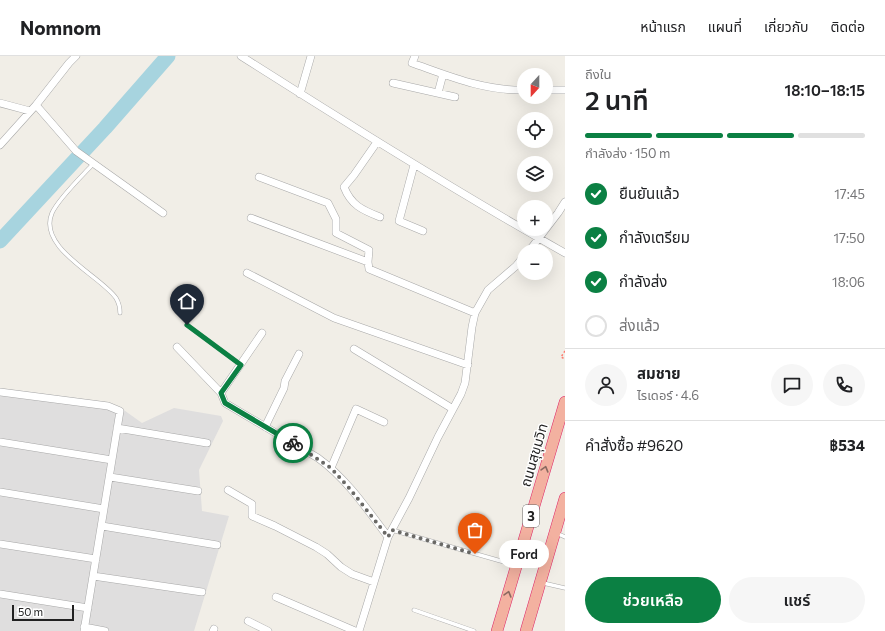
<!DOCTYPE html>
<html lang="th">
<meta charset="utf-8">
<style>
:root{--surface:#fff;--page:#f6f6f6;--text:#202124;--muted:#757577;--line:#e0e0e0;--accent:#0b8043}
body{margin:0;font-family:Commissioner,"Noto Sans Thai",sans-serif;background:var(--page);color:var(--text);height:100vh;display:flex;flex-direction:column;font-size:15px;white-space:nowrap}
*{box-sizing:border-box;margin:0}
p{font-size:13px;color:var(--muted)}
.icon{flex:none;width:22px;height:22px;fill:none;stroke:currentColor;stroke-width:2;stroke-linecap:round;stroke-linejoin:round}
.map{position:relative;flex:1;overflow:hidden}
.drawer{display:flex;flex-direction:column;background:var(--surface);width:320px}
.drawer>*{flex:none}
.needle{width:26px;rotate:201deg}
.fabs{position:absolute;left:517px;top:12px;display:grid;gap:8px}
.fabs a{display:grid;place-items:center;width:36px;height:36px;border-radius:50%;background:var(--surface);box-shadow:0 4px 16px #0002;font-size:20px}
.scale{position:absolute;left:12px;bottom:10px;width:62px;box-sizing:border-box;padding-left:4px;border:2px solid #212121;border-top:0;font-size:11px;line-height:14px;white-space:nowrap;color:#212121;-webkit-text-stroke:3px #fff;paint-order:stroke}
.pin{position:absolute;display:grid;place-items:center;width:34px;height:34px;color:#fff;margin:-41px -17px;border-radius:50% 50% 50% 0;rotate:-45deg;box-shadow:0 0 4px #0007}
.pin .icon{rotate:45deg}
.courier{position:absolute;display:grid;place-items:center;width:40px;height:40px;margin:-20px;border:3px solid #0b8043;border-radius:50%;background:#fff;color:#222;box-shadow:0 1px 5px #0007}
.bubble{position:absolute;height:28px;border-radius:14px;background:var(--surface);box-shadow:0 4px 16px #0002;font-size:13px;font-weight:600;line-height:28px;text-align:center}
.head em{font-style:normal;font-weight:600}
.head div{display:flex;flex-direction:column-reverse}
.head{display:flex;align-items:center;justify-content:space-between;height:68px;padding:0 20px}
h1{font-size:26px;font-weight:600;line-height:30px}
.bar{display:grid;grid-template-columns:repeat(4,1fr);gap:6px 4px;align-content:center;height:48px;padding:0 20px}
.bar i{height:5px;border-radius:3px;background:var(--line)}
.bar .on{background:var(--accent)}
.bar p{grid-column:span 4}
.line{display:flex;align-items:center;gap:10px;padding:0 20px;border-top:1px solid var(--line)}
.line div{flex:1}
.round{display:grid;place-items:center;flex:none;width:42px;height:42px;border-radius:21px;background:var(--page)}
ol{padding:0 20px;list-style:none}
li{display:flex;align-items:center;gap:12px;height:44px}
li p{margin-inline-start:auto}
li .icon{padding:4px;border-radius:50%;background:var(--accent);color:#fff;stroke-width:4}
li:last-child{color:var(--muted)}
li i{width:22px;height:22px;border:2px solid var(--line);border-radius:50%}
.cta{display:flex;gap:8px;margin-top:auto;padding:8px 20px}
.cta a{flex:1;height:46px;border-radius:24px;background:var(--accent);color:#fff;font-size:16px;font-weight:600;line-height:46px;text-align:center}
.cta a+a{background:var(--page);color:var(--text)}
header{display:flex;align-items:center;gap:24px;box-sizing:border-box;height:56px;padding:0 20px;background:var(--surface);border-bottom:1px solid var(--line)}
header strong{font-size:19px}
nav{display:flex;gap:22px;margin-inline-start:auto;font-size:14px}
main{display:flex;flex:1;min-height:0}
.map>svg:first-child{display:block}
.residential{fill:#dfdede}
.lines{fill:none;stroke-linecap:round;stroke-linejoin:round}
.river{stroke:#a7d4df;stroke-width:15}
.service-casing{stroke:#a8a8a8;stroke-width:4.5}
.minor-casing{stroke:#a8a8a8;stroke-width:8}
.trunk-casing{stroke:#de2568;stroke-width:12}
.path{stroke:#fc796e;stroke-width:1.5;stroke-dasharray:2 2;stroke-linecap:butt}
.service{stroke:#fff;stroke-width:3.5}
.minor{stroke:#fff;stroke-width:7}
.trunk{stroke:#f3b1a0;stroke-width:11}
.oneway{stroke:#8a6960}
.done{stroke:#6a6966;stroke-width:4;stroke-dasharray:0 7.2}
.route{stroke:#0b8043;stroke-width:5}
.labels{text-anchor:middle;stroke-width:3;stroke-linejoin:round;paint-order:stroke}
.shield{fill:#fff;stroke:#646464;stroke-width:1}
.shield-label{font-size:13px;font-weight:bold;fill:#212121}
.street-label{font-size:14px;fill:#212121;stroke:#fff}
</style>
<header>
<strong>Nomnom</strong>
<nav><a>หน้าแรก</a><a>แผนที่</a><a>เกี่ยวกับ</a><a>ติดต่อ</a></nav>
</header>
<main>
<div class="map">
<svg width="565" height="575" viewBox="0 0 565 575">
<rect width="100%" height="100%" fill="#f1eee7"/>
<path class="residential" d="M0 332 107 346 121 352 142 367 174 352 221 360 223 365 199 414 202 455 229 460 194 575H0Z"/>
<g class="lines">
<path class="river" d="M0 185 105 72 168 0"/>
<g class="service-casing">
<path id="service" d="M93 108C82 120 58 143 52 157 37 192 101 220 116 242 119 247 120 251 120 257
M187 269 241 309
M392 474 515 509
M556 477 565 481
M543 527 565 532
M414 554 474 575"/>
</g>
<g class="minor-casing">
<path id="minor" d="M241 0C348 68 455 135 565 197
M415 0 412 7C449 20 484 35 524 34
M393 27 455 41
M546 34H565
M438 37 443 18
M300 38 311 0
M0 47 30 55
M36 49 76 95 163 157
M377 86 354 119 344 131C351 149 362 154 380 161
M0 89 36 49 69 7 76 0
M414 109 399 165 423 175
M259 121 328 147 336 163V177L369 194 368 206 369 213 475 257
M251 162 368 206
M529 195 558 157 565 146
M247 217 334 262 468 309
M262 277 221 337 225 347 318 402C347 423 367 453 388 481
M177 291 221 337
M354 293 453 353
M0 336 108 350 120 355 84 575
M265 371 284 332 285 325 299 298
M117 372 207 387
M0 386 112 404
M331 412 356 353 384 366
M110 421 198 435
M228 434 252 448V460L275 470 316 491 327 498 341 511 352 518 374 526
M0 436 104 453
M102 470 217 489
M0 488 96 503
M93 520 202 536
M0 538 88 552
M276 541 355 575
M248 565 268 575
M84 571 105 575
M213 575 214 573
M359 575 388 481 409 442 438 381 461 338 465 327 472 271 475 257 488 234 516 210 524 200"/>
</g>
<g class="trunk-casing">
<path id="trunk" d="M497 575 565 346
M526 575 565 442"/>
</g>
<path class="path" d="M565 295 561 301 565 303"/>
<use href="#service" class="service"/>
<use href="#minor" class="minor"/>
<use href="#trunk" class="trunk"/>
</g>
<defs><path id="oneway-chevron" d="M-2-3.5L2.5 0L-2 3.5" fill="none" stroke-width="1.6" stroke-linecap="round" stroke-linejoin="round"/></defs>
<g class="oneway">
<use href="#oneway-chevron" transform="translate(545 413) rotate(-74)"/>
<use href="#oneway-chevron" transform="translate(508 538) rotate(-74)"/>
</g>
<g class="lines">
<path class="done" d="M293 387 331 412 350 433 388 481 392 474 475 498"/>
<path class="route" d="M187 269 241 309 221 337 225 347 293 387"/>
</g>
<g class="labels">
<rect class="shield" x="523" y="449" width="16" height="22" rx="3"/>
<g class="shield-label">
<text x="531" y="465">3</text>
</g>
<g class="street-label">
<text transform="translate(534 399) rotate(-74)" y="5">ถนนสุขุมวิท</text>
</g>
</g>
</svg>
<div class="fabs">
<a><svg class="needle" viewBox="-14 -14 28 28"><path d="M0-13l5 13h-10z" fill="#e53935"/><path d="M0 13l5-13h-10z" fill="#757577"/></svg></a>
<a><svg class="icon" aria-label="locate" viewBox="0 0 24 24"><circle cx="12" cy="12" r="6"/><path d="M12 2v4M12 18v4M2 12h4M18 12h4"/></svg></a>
<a><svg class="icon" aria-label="layers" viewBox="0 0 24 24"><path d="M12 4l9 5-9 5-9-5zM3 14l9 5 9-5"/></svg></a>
<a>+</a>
<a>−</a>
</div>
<div class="scale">50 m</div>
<div class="pin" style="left:475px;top:498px;background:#ea580c"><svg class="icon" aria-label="bag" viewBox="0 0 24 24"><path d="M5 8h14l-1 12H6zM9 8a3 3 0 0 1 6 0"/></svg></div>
<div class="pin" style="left:187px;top:269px;background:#1f2937"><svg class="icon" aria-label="home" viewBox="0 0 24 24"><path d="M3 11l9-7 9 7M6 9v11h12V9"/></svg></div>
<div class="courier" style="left:293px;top:387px"><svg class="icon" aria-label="bike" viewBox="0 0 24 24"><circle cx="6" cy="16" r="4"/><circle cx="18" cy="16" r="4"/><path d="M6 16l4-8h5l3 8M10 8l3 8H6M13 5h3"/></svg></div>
<div class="bubble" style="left:499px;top:484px;width:50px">Ford</div>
</div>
<section class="drawer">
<div class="head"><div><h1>2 นาที</h1><p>ถึงใน</p></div><em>18:10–18:15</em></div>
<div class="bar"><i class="on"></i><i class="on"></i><i class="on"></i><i></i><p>กำลังส่ง · 150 m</p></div>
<ol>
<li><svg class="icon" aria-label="check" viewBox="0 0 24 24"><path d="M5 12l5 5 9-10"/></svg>ยืนยันแล้ว<p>17:45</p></li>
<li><svg class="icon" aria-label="check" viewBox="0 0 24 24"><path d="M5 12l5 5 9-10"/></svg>กำลังเตรียม<p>17:50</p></li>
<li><svg class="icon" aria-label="check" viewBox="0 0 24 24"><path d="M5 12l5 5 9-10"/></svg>กำลังส่ง<p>18:06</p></li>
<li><i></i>ส่งแล้ว</li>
</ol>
<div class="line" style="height:72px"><a class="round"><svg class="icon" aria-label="person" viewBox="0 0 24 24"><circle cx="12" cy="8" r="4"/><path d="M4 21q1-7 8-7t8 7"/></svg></a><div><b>สมชาย</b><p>ไรเดอร์ · 4.6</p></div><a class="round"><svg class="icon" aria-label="chat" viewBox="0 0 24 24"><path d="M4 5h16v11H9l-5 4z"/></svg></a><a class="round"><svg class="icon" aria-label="phone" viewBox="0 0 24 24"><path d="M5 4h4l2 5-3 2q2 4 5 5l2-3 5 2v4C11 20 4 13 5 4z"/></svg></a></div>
<div class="line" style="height:52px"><div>คำสั่งซื้อ #9620</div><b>฿534</b></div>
<div class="cta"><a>ช่วยเหลือ</a><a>แชร์</a></div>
</section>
</main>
